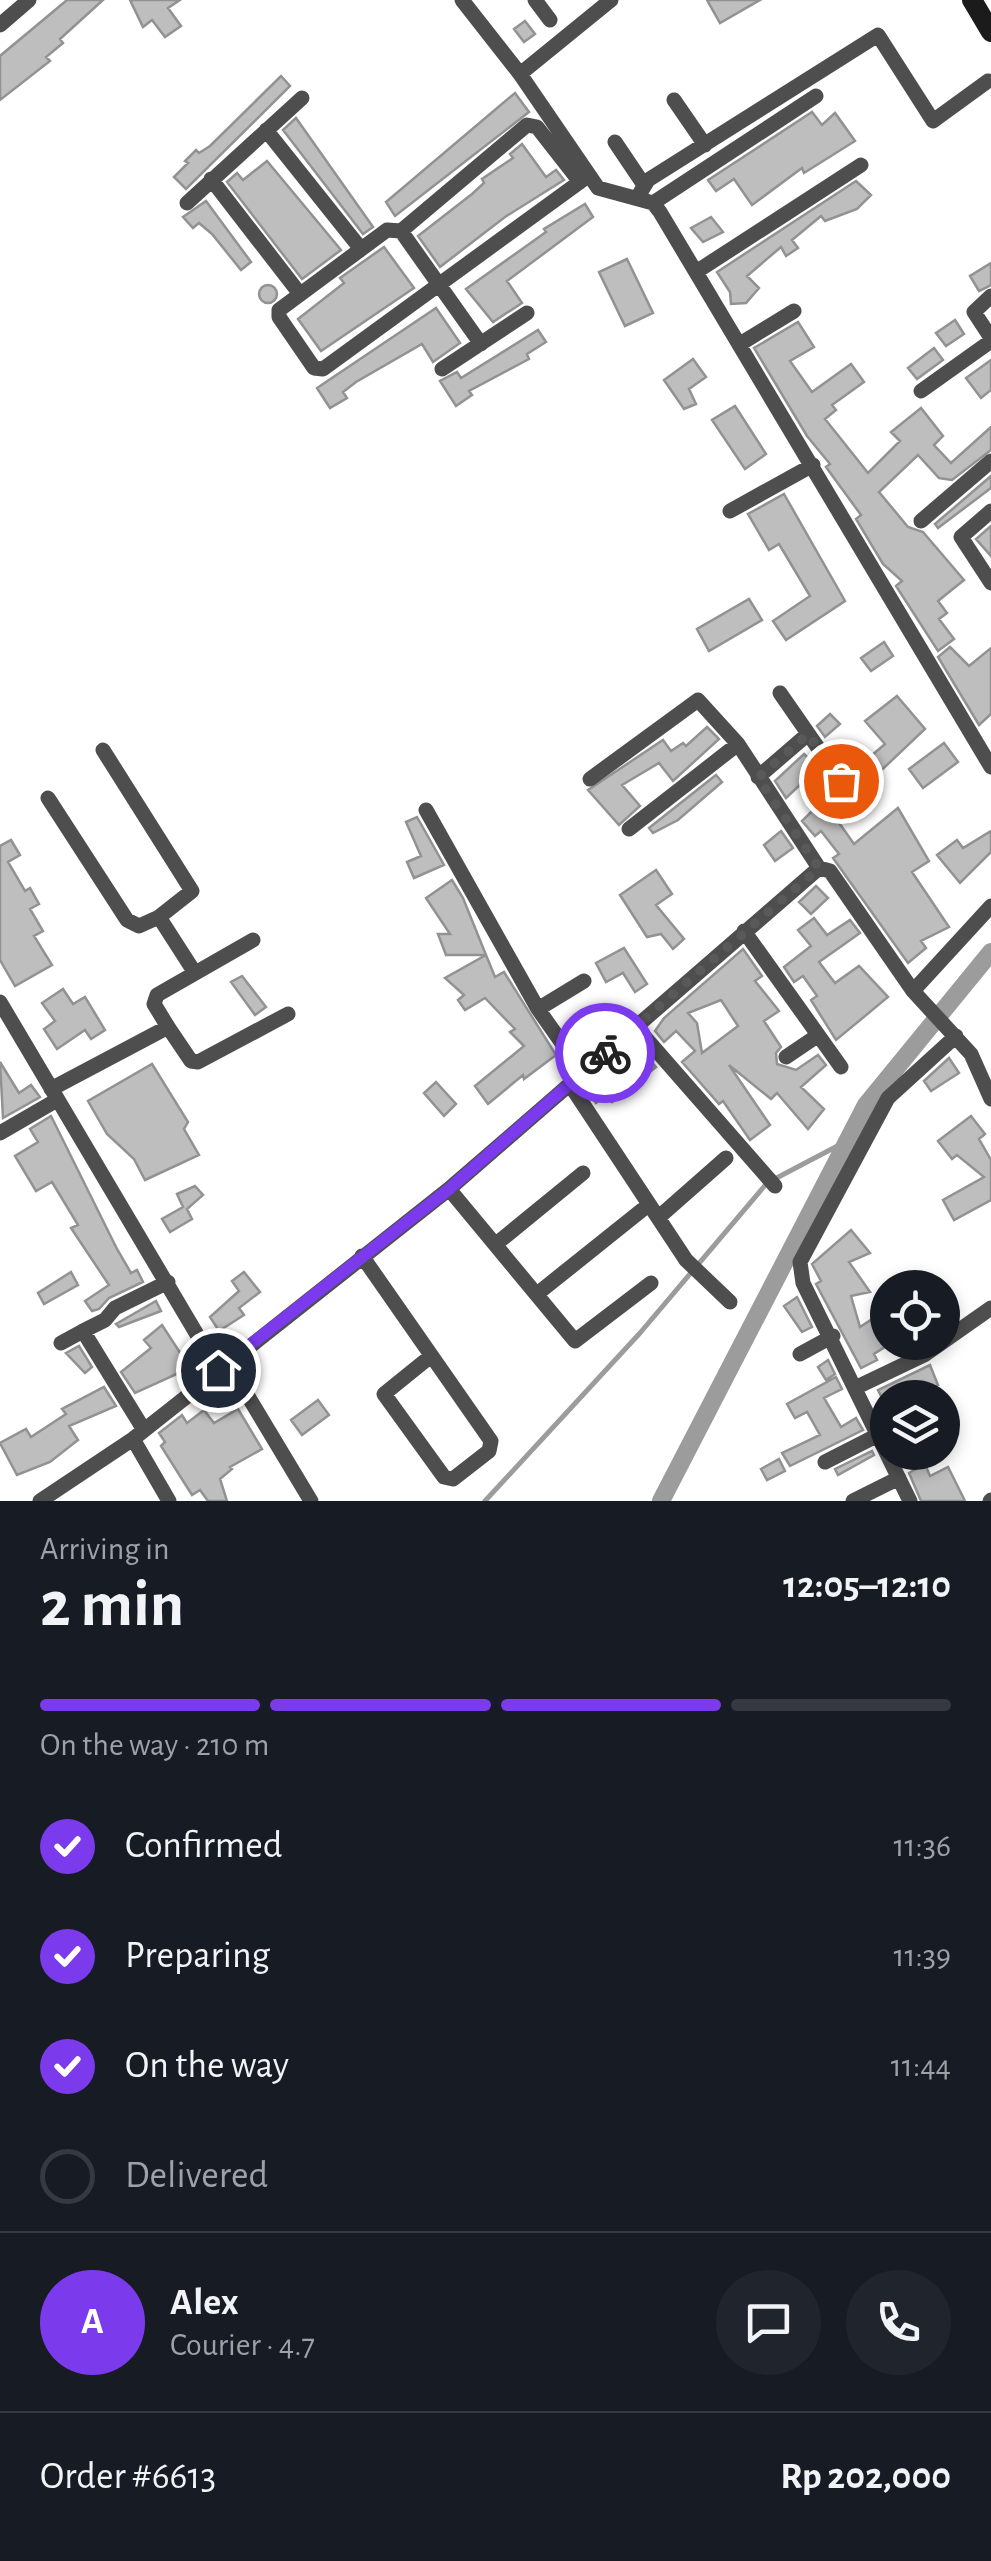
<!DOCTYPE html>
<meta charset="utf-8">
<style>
:root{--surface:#171b24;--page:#20242c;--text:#f1f3f6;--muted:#9ea1a6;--line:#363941;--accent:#7c3aed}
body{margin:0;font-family:"Alegreya Sans",sans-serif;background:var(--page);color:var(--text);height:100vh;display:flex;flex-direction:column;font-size:38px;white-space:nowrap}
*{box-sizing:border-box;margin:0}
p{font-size:32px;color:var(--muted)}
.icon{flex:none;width:55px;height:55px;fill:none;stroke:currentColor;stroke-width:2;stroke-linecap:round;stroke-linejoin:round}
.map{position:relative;height:1501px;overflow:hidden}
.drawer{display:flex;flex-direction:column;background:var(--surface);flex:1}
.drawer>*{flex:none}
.fabs{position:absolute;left:870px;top:1270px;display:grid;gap:20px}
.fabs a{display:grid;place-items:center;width:90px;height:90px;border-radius:50%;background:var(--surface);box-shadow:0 5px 15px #0003;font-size:50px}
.pin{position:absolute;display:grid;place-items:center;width:85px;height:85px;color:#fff;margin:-42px;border:5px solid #fff;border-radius:50%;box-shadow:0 2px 10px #0007}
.courier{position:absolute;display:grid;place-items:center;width:100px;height:100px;margin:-50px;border:8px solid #7c3aed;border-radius:50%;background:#fff;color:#222;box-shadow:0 2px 12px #0007}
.headline em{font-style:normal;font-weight:700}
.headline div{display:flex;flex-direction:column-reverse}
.headline{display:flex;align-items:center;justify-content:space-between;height:170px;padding:0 40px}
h1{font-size:65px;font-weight:700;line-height:75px}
.bar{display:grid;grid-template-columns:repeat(4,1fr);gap:15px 10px;align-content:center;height:120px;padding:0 40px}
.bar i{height:12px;border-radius:8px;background:var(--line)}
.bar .active{background:var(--accent)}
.bar p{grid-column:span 4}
.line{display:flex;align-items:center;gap:25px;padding:0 40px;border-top:2px solid var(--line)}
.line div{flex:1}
.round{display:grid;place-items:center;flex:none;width:105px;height:105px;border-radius:52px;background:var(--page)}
ol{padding:0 40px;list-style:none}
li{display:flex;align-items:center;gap:30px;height:110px}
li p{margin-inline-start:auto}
li .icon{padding:10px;border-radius:50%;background:var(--accent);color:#fff;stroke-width:4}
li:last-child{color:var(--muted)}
li i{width:55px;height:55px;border:5px solid var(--line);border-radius:50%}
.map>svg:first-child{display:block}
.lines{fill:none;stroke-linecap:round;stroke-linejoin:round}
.stream{stroke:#9c9c9c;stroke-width:5}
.canal{stroke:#9c9c9c;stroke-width:18}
.building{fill:#bebebe;stroke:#929292;stroke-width:2.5;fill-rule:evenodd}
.street{stroke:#4e4e4e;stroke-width:15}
.secondary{stroke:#1b1b1b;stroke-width:20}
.done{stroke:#595959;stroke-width:10;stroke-dasharray:0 18}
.route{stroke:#7c3aed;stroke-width:12}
</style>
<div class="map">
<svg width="991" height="1501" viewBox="0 0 991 1501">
<rect width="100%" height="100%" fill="#fff"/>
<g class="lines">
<path class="stream" d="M485 1501 640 1333 767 1183 847 1141"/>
<path class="canal" d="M661 1501 866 1105 991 952"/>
</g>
<path class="building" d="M67 0H103L60 39 63 43 46 57 50 61 0 100V56Z
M130 0H180L168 8 181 26 165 37 152 20 143 27Z
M707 0H760L720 23Z
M525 21 535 34 524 42 514 29Z
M281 76 290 86 186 189 174 177 188 163 185 161 196 150 199 153 210 146Z
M515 93 529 112 395 216 386 202Z
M812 112 822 125 835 113 855 141 804 173 802 168 752 205 734 179 716 191 708 180Z
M296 118 373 227 363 234 283 130Z
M522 144 546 177 556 170 564 180 505 217 440 267 418 236 472 194 484 183 482 179 513 158 510 154Z
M267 161 341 250 302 279 227 182 237 173 243 180Z
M856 181 871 195 857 209 825 221 821 216 792 240 798 248 786 256 781 247 747 276 759 288 746 303 731 304 730 292 717 272Z
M206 201 251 262 241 270 212 234 199 223 193 228 183 217Z
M585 204 593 217 507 281 522 303 493 322 466 289 546 232 544 229Z
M711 217 723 232 703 242 691 228Z
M384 247 414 288 321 351 298 319 344 283 340 278Z
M627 259 653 313 625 326 599 272Z
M991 263V285L979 291 970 276Z
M259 294a9 9 0 1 1 18 0a9 9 0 1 1-18 0Z
M436 308 460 343 433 362 422 344 356 382 343 392 347 398 330 408 317 388Z
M955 320 964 334 946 346 936 333Z
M798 322 814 347 790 361 812 392 851 364 864 382 832 405 836 410 825 419 868 473 900 441 891 432 921 408 943 436 934 445 951 463 991 427V450L952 480 939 478 918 455 879 492 908 527 923 532 964 580 938 601 947 613 939 619 954 639 938 651 896 586 902 581 883 564 856 519 861 515 826 467 830 464 807 436 754 348Z
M538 330 546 342 527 354 529 359 469 391 472 395 456 406 440 381 457 372 461 378Z
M934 348 943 360 917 379 908 368Z
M693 359 706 377 689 389 696 404 684 409 664 380Z
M991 360V390L981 398 966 378Z
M735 406 766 454 745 469 712 420Z
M991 476V488L938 528 935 524Z
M784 494 845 601 786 640 773 621 810 596 779 544 769 550 748 514Z
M991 526V556L976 539Z
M749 599 762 620 709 651 697 629Z
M884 642 893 656 871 671 861 658Z
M950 647 969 666 991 648V714L979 725 938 657Z
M897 696 925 729 870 781 873 785 863 793 850 774 885 744 865 721Z
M830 714 840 724 825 737 817 726Z
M707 727 719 739 673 781 659 763 622 785 640 806 619 825 588 790 663 740 671 751 683 743 686 746Z
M944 743 958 762 923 788 909 769Z
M804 754 818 768 786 798 775 781Z
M716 775 722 782 678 820 653 833 649 828Z
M833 790 848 811 837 820 854 844 898 808 929 861 912 872 949 927 921 941 926 948 908 963 833 858 839 854 821 831 815 836 802 821Z
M417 817 444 865 414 878 407 862 421 856 406 822Z
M781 831 793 848 775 861 764 845Z
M991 831V852L960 883 937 855 957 840 963 848Z
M11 840 20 855 8 862 25 891 30 888 39 904 30 909 43 931 34 936 52 965 15 986 0 960V846Z
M656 870 672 894 656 905 684 939 673 949 661 934 647 937 620 895Z
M452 880 463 898 486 955H446L438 934H450L426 898Z
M816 886 828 898 811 914 799 902Z
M814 918 827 935 850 920 860 933 819 962 835 983 859 966 888 997 836 1040 811 1000 817 996 803 976 794 982 784 967 811 946 798 930Z
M624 948 647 984 635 992 623 973 606 982 596 963Z
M743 949 762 976 755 981 779 1011 764 1021 781 1047 776 1053 777 1064 796 1070 818 1055 826 1065 801 1087 824 1109 808 1129 777 1093 771 1099 729 1065 770 1125 750 1140 723 1101 719 1104 682 1062 695 1051 676 1031 664 1042 655 1031 664 1018ZM721 1000 738 1026 702 1053 697 1023 688 1013Z
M486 955 495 977 504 972 556 1055 524 1079 523 1075 488 1104 475 1086 524 1046 510 1032 515 1029 485 998 465 1010 458 1000 464 995 445 978Z
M242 976 266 1007 255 1015 231 982Z
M63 989 73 1004 85 997 105 1030 91 1039 85 1030 57 1049 44 1029 55 1021 42 1003Z
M638 1046 656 1067 612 1102 606 1095 596 1103 585 1086Z
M949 1058 959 1073 931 1091 924 1081Z
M0 1062 19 1093 31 1085 40 1097 3 1118Z
M152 1064 188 1122 184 1129 199 1155 145 1180 134 1159 107 1134 88 1101Z
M436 1082 456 1104 444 1116 424 1093Z
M51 1116 117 1249 131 1273 137 1270 143 1282 109 1298 99 1309 92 1311 85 1301 109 1285 71 1228 78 1225 52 1182 36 1191 15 1156 38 1142 30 1129Z
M971 1116 985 1134 979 1139 991 1160V1200L954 1220 943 1200 984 1177 957 1155 952 1159 938 1141Z
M195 1186 203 1195 187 1209 192 1219 170 1232 162 1219 183 1207 177 1194Z
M851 1230 870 1253 849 1262 870 1292 851 1296 860 1327 883 1312 888 1319V1345L874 1354 877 1360 861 1368 816 1284 821 1281 812 1264Z
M71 1272 78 1285 44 1304 38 1293Z
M244 1272 260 1292 239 1308 244 1315 219 1331 210 1317 239 1291 232 1281Z
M797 1297 812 1327 802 1332 784 1306Z
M156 1301 161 1311 119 1327 116 1324Z
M162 1325 190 1368 135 1393 121 1372 151 1348 144 1340Z
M79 1346 92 1367 85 1373 66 1353Z
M828 1360 835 1374 826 1380 818 1367Z
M930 1365 938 1385 906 1398H882L878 1390Z
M836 1377 842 1389 824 1398 841 1427 856 1418 863 1430 790 1466 782 1453 820 1435 807 1412 795 1418 787 1404Z
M104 1387 116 1406 69 1426 78 1440 50 1462 17 1475 0 1443 26 1429 31 1437 66 1414 62 1409Z
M318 1400 329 1415 302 1435 291 1420Z
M238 1409 262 1449 230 1467 232 1469 220 1479 227 1501H208L200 1490 192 1495 161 1446 165 1442 159 1433 182 1415 187 1423 204 1410 214 1423Z
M872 1451 874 1455 838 1475 835 1469Z
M779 1459 785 1471 767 1480 761 1469Z
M925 1464 930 1476 948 1467 965 1501H921L909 1473Z"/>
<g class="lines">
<path class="street" d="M462 0 520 74 598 188 653 203 660 212 991 767
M535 0 550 20
M0 25 29 0
M520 74 611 0
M674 100 705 145
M266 130 361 249
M615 142 644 185
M211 179 300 294
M580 182 537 127 527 125 401 231 387 230 279 310V317L314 368 323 369 588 176
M637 198 648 180 878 35 933 121 988 81
M187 203 302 98
M653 203 816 96
M401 231 481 344
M696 272 861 165
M991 296 974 312 991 338
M740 344 794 311
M442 369 527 313
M921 391 991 341
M730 511 813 465
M991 511 961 537 991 583
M921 521 991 461
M780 693 857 804
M103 750 192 891 159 917
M758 777 808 734
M590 779 698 700 738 744 819 868
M48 798 127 920 139 926 159 917 195 973
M426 810 538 1009 583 1073
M629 829 738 744
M744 931 841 1067
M913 991 991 906
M0 1002 218 1370
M538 1009 584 981
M635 1026 775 1186
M168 1027 191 1061 198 1062 288 1014
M786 1057 817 1036
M571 1086 686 1260 730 1302
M51 1089 168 1027 154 1004 157 995 253 940
M0 1133 57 1100
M449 1189 575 1341 651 1283
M659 1217 726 1158
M496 1244 583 1173
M362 1256 491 1441 489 1451 453 1479 444 1477 384 1394 431 1356
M537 1294 642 1210
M61 1343 83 1331
M800 1354 833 1336
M228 1363 311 1501
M857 1387 924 1355 991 1308
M144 1430 83 1331 105 1320 115 1308 168 1282
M133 1439 169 1501
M825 1462 878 1435
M40 1501 133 1439 449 1189 819 868 830 871 913 991 971 1054 991 1099
M853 1501 899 1478
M910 1501 803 1283 800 1262 888 1098 956 1036
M990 1501 991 1500"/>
<path class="secondary" d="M972 0 991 32"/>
</g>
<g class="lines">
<path class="done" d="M605 1053 819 868 758 778 808 734 841 781"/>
<path class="route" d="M218 1370 449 1189 605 1053"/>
</g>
</svg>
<div class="fabs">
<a><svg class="icon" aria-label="locate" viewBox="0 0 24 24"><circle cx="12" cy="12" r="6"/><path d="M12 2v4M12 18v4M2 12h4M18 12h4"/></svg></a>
<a><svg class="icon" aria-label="layers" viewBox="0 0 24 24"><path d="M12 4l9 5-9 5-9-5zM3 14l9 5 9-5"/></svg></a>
</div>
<div class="pin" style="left:841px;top:781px;background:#ea580c"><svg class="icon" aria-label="bag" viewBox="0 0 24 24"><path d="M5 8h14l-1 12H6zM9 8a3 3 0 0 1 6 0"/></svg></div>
<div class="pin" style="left:218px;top:1370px;background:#1f2937"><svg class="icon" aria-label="home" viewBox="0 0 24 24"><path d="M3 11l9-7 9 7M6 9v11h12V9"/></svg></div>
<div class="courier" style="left:605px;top:1053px"><svg class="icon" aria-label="bike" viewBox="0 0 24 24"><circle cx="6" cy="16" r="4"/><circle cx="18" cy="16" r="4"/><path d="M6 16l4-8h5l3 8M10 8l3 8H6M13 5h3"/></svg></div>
</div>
<section class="drawer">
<div class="headline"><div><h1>2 min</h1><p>Arriving in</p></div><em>12:05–12:10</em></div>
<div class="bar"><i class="active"></i><i class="active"></i><i class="active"></i><i></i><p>On the way · 210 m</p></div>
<ol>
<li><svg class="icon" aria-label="check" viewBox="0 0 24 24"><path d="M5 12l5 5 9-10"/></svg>Confirmed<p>11:36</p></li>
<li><svg class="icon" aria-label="check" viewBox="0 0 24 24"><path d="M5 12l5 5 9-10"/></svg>Preparing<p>11:39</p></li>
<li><svg class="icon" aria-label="check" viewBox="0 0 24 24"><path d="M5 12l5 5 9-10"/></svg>On the way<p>11:44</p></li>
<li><i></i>Delivered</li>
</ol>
<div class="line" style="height:180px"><b class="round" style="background:var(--accent);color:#fff">A</b><div><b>Alex</b><p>Courier · 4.7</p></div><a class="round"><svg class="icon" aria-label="chat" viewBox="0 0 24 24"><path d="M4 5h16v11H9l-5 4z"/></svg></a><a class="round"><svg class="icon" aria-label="phone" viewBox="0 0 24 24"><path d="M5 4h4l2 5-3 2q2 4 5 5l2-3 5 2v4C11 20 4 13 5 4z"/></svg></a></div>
<div class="line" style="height:130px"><div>Order #6613</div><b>Rp 202,000</b></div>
</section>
